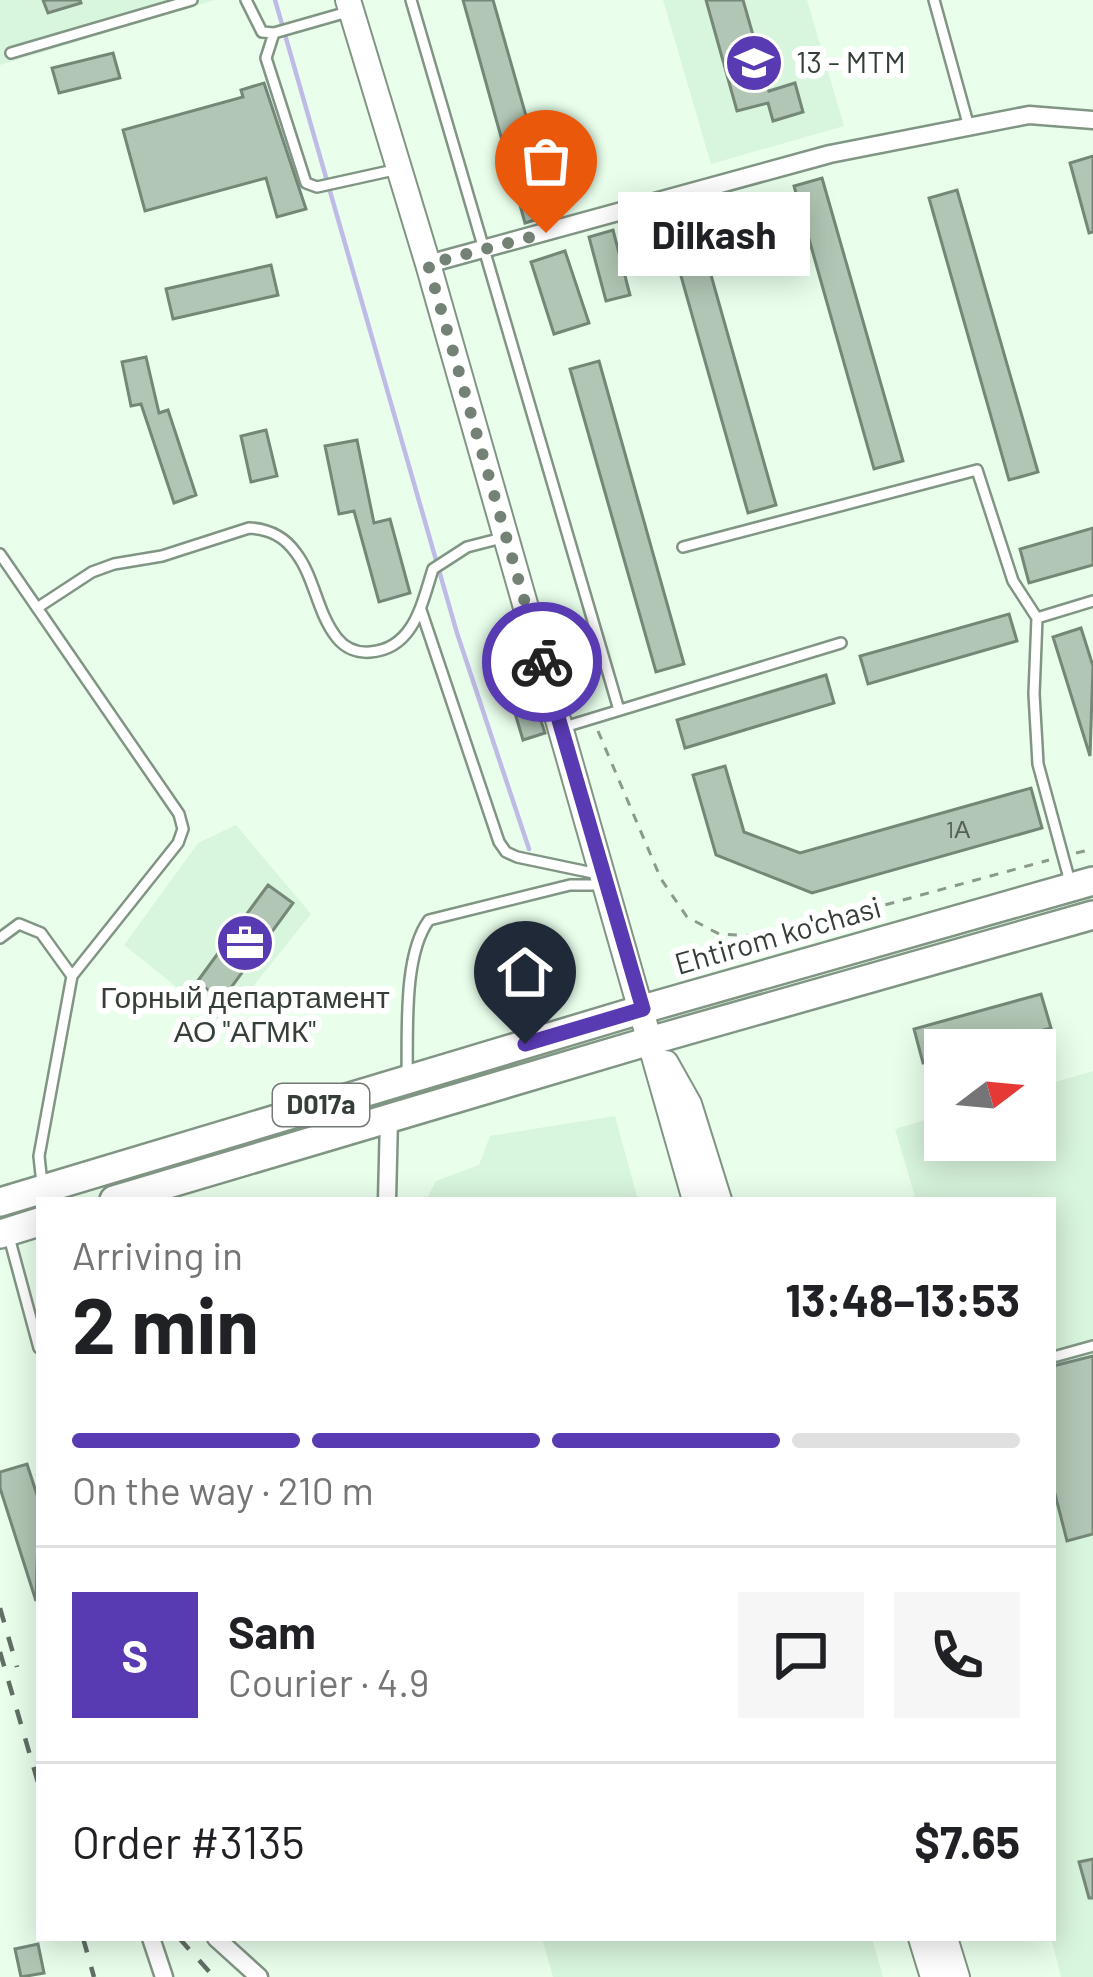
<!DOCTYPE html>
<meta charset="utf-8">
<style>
:root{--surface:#fff;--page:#f6f6f6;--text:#202124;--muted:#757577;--line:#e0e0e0;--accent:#583ab2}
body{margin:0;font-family:Barlow,sans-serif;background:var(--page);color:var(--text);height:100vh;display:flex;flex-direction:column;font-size:45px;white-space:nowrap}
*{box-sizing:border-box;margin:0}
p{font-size:39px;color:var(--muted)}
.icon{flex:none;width:66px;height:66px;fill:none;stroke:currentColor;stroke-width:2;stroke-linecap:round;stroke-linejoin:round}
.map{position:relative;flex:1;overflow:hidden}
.drawer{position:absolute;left:36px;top:1197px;width:1020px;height:744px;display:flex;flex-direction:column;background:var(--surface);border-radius:0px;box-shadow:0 6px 30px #0003}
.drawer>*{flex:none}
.needle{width:78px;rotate:74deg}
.controls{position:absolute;left:924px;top:1029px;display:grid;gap:24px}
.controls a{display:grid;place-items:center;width:132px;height:132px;border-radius:0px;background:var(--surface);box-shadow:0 6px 30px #0003;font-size:60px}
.pin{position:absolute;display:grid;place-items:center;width:102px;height:102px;color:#fff;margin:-123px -51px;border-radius:50% 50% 50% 0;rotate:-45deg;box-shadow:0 0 12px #0007}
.pin .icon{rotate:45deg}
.courier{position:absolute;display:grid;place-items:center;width:120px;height:120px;margin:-60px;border:9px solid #583ab2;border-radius:50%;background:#fff;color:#222;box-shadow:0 3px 15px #0007}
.bubble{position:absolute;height:84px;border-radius:0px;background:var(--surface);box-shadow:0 6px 30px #0003;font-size:39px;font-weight:700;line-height:84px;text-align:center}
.headline em{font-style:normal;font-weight:700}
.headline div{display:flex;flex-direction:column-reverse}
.headline{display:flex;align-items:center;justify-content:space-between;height:204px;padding:0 36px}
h1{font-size:78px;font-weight:700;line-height:90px}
.bar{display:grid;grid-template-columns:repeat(4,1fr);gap:18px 12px;align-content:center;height:144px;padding:0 36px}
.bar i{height:15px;border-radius:9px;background:var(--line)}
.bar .active{background:var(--accent)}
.bar p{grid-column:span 4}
.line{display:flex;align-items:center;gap:30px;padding:0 36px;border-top:3px solid var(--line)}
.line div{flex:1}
.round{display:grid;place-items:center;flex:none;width:126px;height:126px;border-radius:0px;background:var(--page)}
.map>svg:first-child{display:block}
.built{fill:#d8f5dd}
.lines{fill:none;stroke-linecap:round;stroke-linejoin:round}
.stream{stroke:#bfbbe7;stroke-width:4.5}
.building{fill:#b1c6b4;stroke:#758878;stroke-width:3}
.lane-casing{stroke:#819584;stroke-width:14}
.street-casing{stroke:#819584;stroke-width:21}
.secondary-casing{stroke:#819584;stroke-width:28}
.primary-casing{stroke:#819584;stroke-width:32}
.path{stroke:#8b9a8d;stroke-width:3;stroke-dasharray:9 9;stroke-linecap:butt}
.lane{stroke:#fff;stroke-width:9}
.street{stroke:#fff;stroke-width:16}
.secondary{stroke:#fff;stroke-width:24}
.primary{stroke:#fff;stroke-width:27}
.rail{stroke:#626f65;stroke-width:4.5;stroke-dasharray:15 15;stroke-linecap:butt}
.done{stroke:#748276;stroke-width:12;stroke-dasharray:0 21.6}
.route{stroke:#583ab2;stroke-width:15}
.labels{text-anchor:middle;stroke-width:12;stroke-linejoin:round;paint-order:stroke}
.number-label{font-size:24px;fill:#546056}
.shield{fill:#fff;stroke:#727873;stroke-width:3}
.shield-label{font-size:27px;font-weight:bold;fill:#353e37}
.poi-label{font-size:30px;fill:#353e37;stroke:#fff;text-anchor:start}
.street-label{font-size:30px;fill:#353e37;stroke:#fff}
</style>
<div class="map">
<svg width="1093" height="1977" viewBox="0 0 1093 1977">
<rect width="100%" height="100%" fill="#e9ffec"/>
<path class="built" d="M0 0H215L0 65Z
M663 0H807L844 126 711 164Z
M236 825 311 914 223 1024 124 945 198 843Z
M1093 1071V1977H1061L1051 1938 1053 1200H916L895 1129 945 1114V1140H1035V1088Z
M615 1116 638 1200H426L436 1181 479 1165 490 1136Z
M542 1938H872L883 1977H553Z"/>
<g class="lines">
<path class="stream" d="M275 0 457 633 529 849"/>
</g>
<path class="building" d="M43 0H80L81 3 48 13Z
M463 0H493L554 214 525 223Z
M706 0H743L769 91 795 83 803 112 773 121 768 103 737 111Z
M113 53 120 78 59 93 52 68Z
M264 83 306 209 277 217 266 178 145 211 123 130 243 97 241 90Z
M1093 156V232L1089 233 1070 163Z
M822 178 903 461 874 469 794 186Z
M957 190 1038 472 1009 480 929 198Z
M696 222 776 505 748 513 668 230Z
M613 230 630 295 606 301 589 237Z
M565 251 589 323 554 334 531 262Z
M271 265 278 295 173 319 166 289Z
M146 357 159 413 168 410 196 495 174 503 141 404 131 406 122 362Z
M599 361 684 664 656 672 570 369Z
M266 430 277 476 251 482 241 436Z
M357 440 374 523 390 519 410 593 379 602 354 511 339 514 325 446Z
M1093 528V565L1029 583 1020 549Z
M1009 614 1017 641 868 684 860 656Z
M1081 628 1093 666 1090 756 1053 637Z
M826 675 834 703 685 748 677 720Z
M533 697 545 733 523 740 512 703Z
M725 766 744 832 800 853 1031 788 1042 828 812 893 716 855 693 775Z
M268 885 293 903 222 1000 197 982Z
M1041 994 1051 1028 969 1050H945V1057L923 1063 914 1029Z
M1093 1356V1534L1067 1541 1053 1486V1366Z
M27 1464 39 1501 36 1601 0 1488V1472Z
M1093 1859V1898H1089L1079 1862Z
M38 1944 44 1973 21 1977 15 1949Z"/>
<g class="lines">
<g class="lane-casing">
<path id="lane" d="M246 0 262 32 274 33 351 11
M411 0 619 710
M934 0 969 127
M274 33 266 58 306 183 317 187 394 170
M11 53 192 0
M683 547 977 470 1013 581 1037 618 1034 694 1038 764 1070 882
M0 554 179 814 183 829 178 843 72 976 39 1156 42 1184
M37 608 92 572 114 564 162 556 249 528C269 529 284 536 296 553 315 578 317 613 337 638 345 648 357 653 370 652 414 649 422 603 433 569L467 547 502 538
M421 610 499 842 506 852 517 857 598 874
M1037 618 1093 601
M561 728 841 643
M0 938 19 924 41 933 72 976
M407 1074C408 1031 403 955 429 920L570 885H604
M9 1237 39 1348
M1057 1356 1093 1346"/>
</g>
<g class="street-casing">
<path id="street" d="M428 264 830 154 1029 115 1093 120
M387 1200 389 1118
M151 1938 164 1977
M216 1938 259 1977"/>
</g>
<g class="secondary-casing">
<path id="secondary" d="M348 0 428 264 695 1200
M666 1063 689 1104 719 1200
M921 1938 933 1977
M945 1938 957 1977"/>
</g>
<g class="primary-casing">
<path id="primary" d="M114 1200 653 1040 1093 915
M0 1202 643 1009 1093 881
M0 1234 39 1222"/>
</g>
<path class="path" d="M598 731 661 879 687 917 719 934 768 937 1049 860
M1076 853 1093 849"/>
<use href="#lane" class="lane"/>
<use href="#street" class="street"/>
<use href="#secondary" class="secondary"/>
<use href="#primary" class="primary"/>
<path class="rail" d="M0 1608 17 1667
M38 1650 39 1652
M0 1652 39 1786
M83 1938 94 1977
M179 1938 214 1977"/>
</g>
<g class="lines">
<path class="done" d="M542 662 428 264 546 233"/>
<path class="route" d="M525 1044 643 1009 542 662"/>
</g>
<defs>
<g id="school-disc" transform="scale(3)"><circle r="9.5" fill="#583ab2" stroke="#fff"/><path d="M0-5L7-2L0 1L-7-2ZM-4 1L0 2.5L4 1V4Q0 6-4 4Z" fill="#fff"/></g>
<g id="office-disc" transform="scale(3)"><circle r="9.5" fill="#583ab2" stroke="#fff"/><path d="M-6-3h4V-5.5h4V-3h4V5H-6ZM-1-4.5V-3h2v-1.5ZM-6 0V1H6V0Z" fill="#fff"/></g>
</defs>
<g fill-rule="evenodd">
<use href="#school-disc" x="754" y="63"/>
<use href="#office-disc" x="245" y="943"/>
</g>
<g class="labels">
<g class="number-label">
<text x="958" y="838">1А</text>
</g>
<rect class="shield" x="273" y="1084" width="96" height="42" rx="9"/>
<g class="shield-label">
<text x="321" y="1114">D017a</text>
</g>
<g class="poi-label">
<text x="796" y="73">13 - MTM</text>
<text x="245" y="1008" text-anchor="middle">Горный департамент<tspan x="245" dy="34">АО "АГМК"</tspan></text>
</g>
<g class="street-label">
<text transform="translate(778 936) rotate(-16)" y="10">Ehtirom ko'chasi</text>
</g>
</g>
</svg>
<div class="controls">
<a><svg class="needle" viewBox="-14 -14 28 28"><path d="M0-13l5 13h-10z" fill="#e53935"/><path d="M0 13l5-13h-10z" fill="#757577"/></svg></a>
</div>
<div class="pin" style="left:546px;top:233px;background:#ea580c"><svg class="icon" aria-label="bag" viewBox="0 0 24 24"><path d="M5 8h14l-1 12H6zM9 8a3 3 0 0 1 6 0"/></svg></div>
<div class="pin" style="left:525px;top:1044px;background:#1f2937"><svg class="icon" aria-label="home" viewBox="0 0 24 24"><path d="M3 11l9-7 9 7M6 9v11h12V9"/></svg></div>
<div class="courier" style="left:542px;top:662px"><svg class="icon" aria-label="bike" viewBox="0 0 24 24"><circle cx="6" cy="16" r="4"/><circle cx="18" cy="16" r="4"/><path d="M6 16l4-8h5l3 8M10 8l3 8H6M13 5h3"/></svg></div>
<div class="bubble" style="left:618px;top:192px;width:192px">Dilkash</div>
<section class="drawer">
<div class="headline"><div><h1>2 min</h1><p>Arriving in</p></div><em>13:48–13:53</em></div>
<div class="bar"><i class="active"></i><i class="active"></i><i class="active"></i><i></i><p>On the way · 210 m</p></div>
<div class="line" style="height:216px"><b class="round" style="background:var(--accent);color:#fff">S</b><div><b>Sam</b><p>Courier · 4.9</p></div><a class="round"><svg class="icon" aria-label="chat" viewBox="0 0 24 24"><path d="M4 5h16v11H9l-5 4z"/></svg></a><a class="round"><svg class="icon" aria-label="phone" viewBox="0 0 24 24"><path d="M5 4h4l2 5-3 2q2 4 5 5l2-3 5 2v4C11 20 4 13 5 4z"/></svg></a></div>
<div class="line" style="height:156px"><div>Order #3135</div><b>$7.65</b></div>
</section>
</div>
